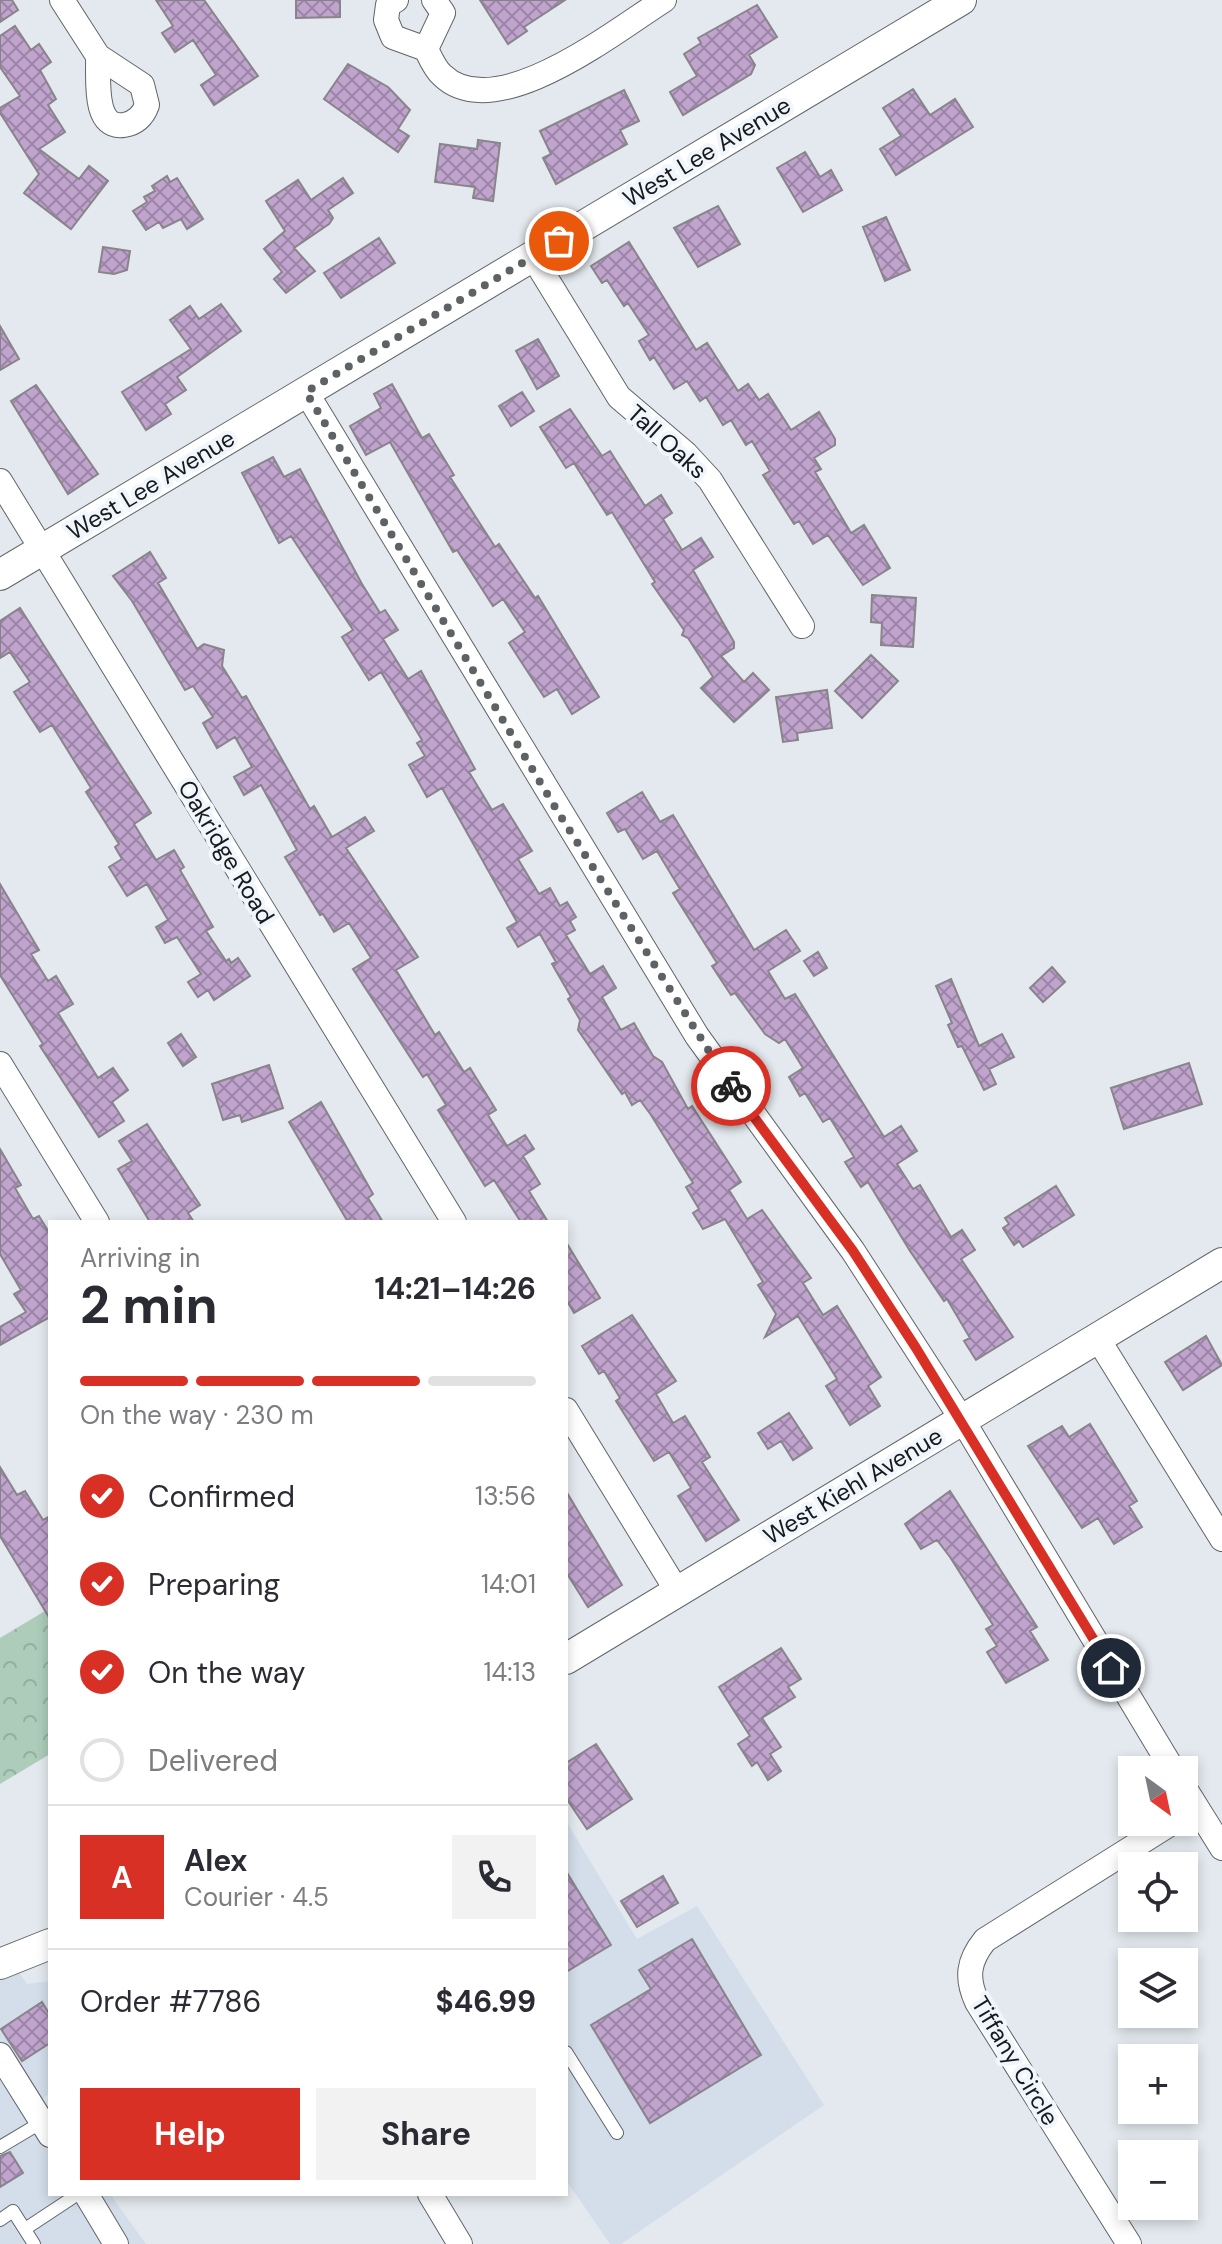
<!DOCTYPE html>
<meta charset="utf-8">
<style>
:root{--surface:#fff;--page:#f2f2f3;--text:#2b2b33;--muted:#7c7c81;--line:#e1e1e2;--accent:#d93025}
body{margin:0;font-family:"DM Sans",sans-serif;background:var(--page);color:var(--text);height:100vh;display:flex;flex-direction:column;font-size:30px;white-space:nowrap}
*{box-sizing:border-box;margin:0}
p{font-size:26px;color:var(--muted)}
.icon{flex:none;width:44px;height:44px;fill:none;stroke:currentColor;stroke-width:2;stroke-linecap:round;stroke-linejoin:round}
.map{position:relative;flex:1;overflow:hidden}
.sheet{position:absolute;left:48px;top:1220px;width:520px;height:976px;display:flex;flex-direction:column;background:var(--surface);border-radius:0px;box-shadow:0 4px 12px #0003}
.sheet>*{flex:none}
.needle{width:52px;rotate:147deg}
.tools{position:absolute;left:1118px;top:1756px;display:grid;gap:16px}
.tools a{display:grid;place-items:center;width:80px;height:80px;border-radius:0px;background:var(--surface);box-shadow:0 4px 12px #0003;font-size:40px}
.pin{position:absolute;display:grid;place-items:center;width:68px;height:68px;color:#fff;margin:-34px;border:4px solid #fff;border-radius:50%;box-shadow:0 2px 8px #0007}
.courier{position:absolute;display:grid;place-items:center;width:80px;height:80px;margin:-40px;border:6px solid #d93025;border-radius:50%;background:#fff;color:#222;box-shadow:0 2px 10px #0007}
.summary em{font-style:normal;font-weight:700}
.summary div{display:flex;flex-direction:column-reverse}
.summary{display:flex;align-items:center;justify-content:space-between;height:136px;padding:0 32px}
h1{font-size:52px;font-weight:700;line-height:60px}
.bar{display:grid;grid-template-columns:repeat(4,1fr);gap:12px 8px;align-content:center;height:96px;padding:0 32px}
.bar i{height:10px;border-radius:6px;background:var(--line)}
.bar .on{background:var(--accent)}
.bar p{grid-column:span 4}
.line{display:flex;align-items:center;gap:20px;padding:0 32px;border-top:2px solid var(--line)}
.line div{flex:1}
.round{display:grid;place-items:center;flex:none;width:84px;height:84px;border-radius:0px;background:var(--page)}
ol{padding:0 32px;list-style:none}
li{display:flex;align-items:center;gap:24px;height:88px}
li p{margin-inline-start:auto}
li .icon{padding:8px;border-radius:50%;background:var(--accent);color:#fff;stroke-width:4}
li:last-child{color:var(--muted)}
li i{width:44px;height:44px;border:4px solid var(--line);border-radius:50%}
.primary-button{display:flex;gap:16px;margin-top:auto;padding:16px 32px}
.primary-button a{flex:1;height:92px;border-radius:0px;background:var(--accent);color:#fff;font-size:32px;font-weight:700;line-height:92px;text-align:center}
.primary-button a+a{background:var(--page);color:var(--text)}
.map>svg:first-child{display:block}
.built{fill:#d3deea}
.park{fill:url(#park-crowns)}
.building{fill:url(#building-cross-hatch);stroke:#88848a;stroke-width:2}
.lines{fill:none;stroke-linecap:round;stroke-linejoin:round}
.service-casing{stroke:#60656a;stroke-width:14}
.minor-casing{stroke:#60656a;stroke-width:26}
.tertiary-casing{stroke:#60656a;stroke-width:32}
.service{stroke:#fff;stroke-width:12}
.minor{stroke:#fff;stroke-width:24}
.tertiary{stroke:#fff;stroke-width:30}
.done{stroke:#5e6265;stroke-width:8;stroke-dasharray:0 14.4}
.route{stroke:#d93025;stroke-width:10}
.labels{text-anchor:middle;stroke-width:8;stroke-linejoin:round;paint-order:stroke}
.street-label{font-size:24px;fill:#17191b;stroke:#f0f6fc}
</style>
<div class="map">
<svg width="1222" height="2244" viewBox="0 0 1222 2244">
<defs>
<pattern id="park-crowns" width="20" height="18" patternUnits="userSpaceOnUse" patternTransform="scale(2)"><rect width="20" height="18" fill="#adccba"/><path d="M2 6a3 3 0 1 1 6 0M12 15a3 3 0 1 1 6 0" fill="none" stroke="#94af9f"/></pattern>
<pattern id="building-cross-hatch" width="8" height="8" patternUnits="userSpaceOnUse" patternTransform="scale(2)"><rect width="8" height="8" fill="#c0a4ce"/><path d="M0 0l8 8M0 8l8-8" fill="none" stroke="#9b85a6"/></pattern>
</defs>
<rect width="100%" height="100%" fill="#e3e9ee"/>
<path class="built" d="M566 1821 637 1939 697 1906 824 2105 621 2244H610L566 2180Z
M18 1971 27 1984 50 1981V2093L42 2099 50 2111V2194H110L146 2244H0V1981Z"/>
<path class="park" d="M50 1608V1754L0 1784V1638Z"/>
<path class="building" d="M0 0H12L18 10 0 22Z
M156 0H204L258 76 214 105 201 85 216 75 193 40 175 52 162 33 173 26Z
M296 0H340V17L296 18Z
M480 0H565L524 27 527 31 508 44Z
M757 5 777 37 749 55 755 65 751 74 683 115 670 92 697 76 684 54 701 43 698 38Z
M15 26 31 50 39 44 51 62 40 70 56 99 48 105 65 132 39 149 79 179 89 166 108 181 71 229 24 193 39 174 0 113V108L20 96 0 67V36Z
M348 64 388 87 410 110 398 129 409 136 398 152 324 99Z
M913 89 930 115 955 99 973 127 896 175 880 149 901 136 883 108Z
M624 90 639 121 620 130 627 144 556 184 543 158 551 154 540 131Z
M478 140 500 143 493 201 473 198 475 187 435 182 440 144 477 149Z
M805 152 820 177 831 170 842 190 803 212 777 168Z
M167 176 170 182 177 178 203 219 187 229 181 219 163 228 159 222 146 230 133 211 147 202 144 197 155 191 152 186Z
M343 178 353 193 328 210 333 218 329 224 294 248 315 271 286 293 274 279 282 272 264 249 285 231 266 201 298 180 311 200Z
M718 206 740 244 698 267 674 228Z
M886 217 910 270 885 281 863 227Z
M379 238 395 263 341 298 324 273Z
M629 242 696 350 707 343 738 391 748 384 759 400 768 394 791 430 819 412 835 439V445L814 458 821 469 815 472 851 533 864 525 890 568 863 585 828 535 813 544 799 521 794 524 763 475 770 471 752 441 746 445 731 420 723 425 706 397 700 401 687 381 674 389 654 357 650 360 639 341 649 335 628 303 624 306 607 280 602 283 591 266Z
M103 247 130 251 127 270 114 274 99 272Z
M221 304 241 331 177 377 186 390 165 404 171 414 146 430 122 392 191 349 170 320 190 306 199 319Z
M0 326 19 359 0 370Z
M538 339 559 376 537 389 516 351Z
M392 384 422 438 429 434 454 475 450 477 495 547 499 544 535 598 538 596 599 697 572 714 557 689 544 697 509 643 525 632 503 599 493 606 457 550 453 552 390 442 366 455 350 426 381 408 374 394Z
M36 385 98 474 68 494 11 401Z
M522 392 534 411 511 426 499 406Z
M570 409 602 456 610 451 645 506 661 495 672 513 663 519 682 550 701 538 713 557 693 570 734 642V648L721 656 744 682 753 673 769 690 734 722 701 688 713 677 688 638 682 635 684 630 652 584 655 582 612 512 607 515 574 463 566 468 540 427Z
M273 457 284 477 300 469 362 584 380 613 385 610 398 630 383 639 408 679 421 671 475 769 469 772 492 810 503 804 532 851 518 859 539 894 550 888 560 906 567 902 576 917 570 921 575 930 566 935 590 974 603 966 616 988 602 997 621 1030 634 1023 653 1056 662 1062 688 1109 692 1106 741 1182 729 1190 747 1219 762 1210 811 1278 803 1283 823 1315 837 1306 881 1377 868 1386 880 1406 850 1425 826 1386 837 1379 798 1316 765 1337 776 1314 758 1285 763 1282 725 1219 703 1229 693 1213 699 1209 686 1187 693 1183 651 1115 640 1100 632 1105 625 1092 622 1094 578 1030 580 1020 568 999 571 997 552 964 556 962 540 934 518 947 507 928 517 922 442 788 427 797 409 765 425 756 417 743 422 740 381 672 369 680 342 637 353 630 291 536 279 543 242 473Z
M150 552 166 578 158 583 197 649 204 644 224 650 222 666 242 698 246 696 310 809 314 806 332 837 365 817 374 831 346 848 418 957 396 970 435 1035 439 1032 464 1072 470 1068 496 1110 488 1115 507 1146 525 1135 534 1149 523 1156 540 1184 529 1191 548 1222H521L494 1180 485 1186 438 1110 446 1105 427 1074 423 1077 353 969 371 958 349 923 334 932 323 914 320 915 285 857 297 850 261 785 244 795 234 777 252 767 235 737 217 748 203 723 213 717 193 686 185 690 132 601 113 576Z
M872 595 916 598 913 647 881 645 882 623 871 622Z
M20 608 151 813 134 824 156 860 174 850 184 867 180 870 213 927 206 931 226 961 229 959 231 963 238 958 250 976 214 1000 208 990 198 997 188 982 201 974 177 937 165 943 156 927 168 920 147 884 127 896 109 867 122 859 115 847 119 844 86 792 91 788 52 725 40 732 14 692 30 682 10 652 0 658V621Z
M871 655 898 681 862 718 835 691Z
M827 690 832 728 797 733 798 740 783 742 776 697Z
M642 792 660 822 673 815 754 950 786 930 800 951 768 971 785 999 795 994 884 1137 901 1126 917 1151 897 1164 913 1189 920 1185 951 1237 962 1230 975 1250 961 1259 1013 1337 976 1360 964 1341 970 1338 947 1299 944 1301 910 1251 868 1182 861 1187 845 1162 854 1157 830 1118 823 1122 805 1093 800 1096 789 1077 803 1068 785 1039 779 1043 765 1034 735 993 731 995 712 966 717 963 673 893 680 889 657 851 643 859 625 829 618 832 607 813Z
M0 884 39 950 31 954 48 981 56 976 73 1004 58 1013 98 1078 113 1068 128 1090 112 1102 124 1121 99 1137 40 1046 43 1044 0 975Z
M818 952 827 968 814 976 804 961Z
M1052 967 1065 982 1043 1002 1030 988Z
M951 979 979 1046 1002 1034 1014 1057 989 1069 996 1084 984 1090 962 1046 958 1047 948 1025 952 1023 936 986Z
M181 1034 196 1057 183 1066 168 1043Z
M1189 1063 1202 1104 1124 1129 1111 1088Z
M269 1065 283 1108 242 1122 240 1115 223 1120 212 1084Z
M321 1102 373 1194 368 1198 383 1222H348L289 1122Z
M147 1124 200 1205 188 1213 194 1222H150L118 1169 132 1161 119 1141Z
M0 1149 21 1185 15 1188 33 1219 39 1216 50 1234V1317L0 1345V1327L26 1312 14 1294 21 1290 0 1254Z
M1056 1186 1074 1215 1023 1247 1019 1241 1014 1245 1003 1228 1009 1224 1005 1218Z
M566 1242 600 1298 574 1313 566 1299Z
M632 1315 676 1381 656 1394 673 1423 685 1416 710 1457 702 1462 739 1520 706 1541 678 1496 691 1488 669 1452 654 1461 616 1401 620 1398 604 1371 599 1374 582 1346Z
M1206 1336 1222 1365 1183 1390 1165 1362Z
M789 1413 812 1448 793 1460 781 1441 768 1449 758 1433Z
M1090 1424 1137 1501 1129 1506 1142 1527 1114 1544 1098 1518 1082 1528 1028 1446 1062 1426 1069 1437Z
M0 1467 17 1495 25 1491 43 1520 50 1516V1619L0 1536Z
M566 1491 622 1585 588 1607 566 1572Z
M950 1491 1037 1627 1030 1631 1048 1660 1006 1683 987 1652 997 1646 986 1629 993 1625 950 1557 937 1540 921 1549 905 1524Z
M781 1648 801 1679 788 1687 795 1697 762 1718 781 1747 770 1754 781 1771 768 1780 757 1762 752 1766 738 1744 750 1736 719 1687Z
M596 1744 632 1799 587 1829 566 1798V1763Z
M566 1871 611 1945 566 1972Z
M663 1876 678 1903 637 1927 621 1901Z
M692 1939 761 2055 650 2123 591 2025 651 1989 639 1970Z
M42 2002 50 2015V2043L22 2061 1 2029Z
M10 2152 23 2173 0 2187V2156Z"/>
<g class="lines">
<g class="service-casing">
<path id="service" d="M566 2052 617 2133
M0 2147 42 2122
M0 2220 13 2211 34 2244
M25 2229 78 2194"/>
</g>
<g class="minor-casing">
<path id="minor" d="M62 0 98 56 142 85 147 105C143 116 136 123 124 125 92 130 99 75 98 56
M396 0 388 5 386 20 393 37 426 49C430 57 435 69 442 75 495 127 615 31 664 0
M426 49 443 13 434 0
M533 257 619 397 686 454 710 480 802 626
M306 392 697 1036 853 1251 963 1421 1173 1770
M0 481 454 1222
M0 1064 97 1222
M1098 1339 1222 1539
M566 1410 677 1591
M1184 1787 1222 1848
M0 2055 50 2135
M86 2194 116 2244
M430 2194 460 2244
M1129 2244 977 2002C966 1978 968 1961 985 1940L1173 1822"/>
</g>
<g class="tertiary-casing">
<path id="tertiary" d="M0 575 961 0
M566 1659 1222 1263
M0 1964 50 1944"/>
</g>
<use href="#service" class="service"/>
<use href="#minor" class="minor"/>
<use href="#tertiary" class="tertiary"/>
</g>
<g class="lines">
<path class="done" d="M559 241 306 392 558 812 731 1086"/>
<path class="route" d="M731 1086 853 1251 916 1348 1111 1668"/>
</g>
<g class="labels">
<g class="street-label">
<text transform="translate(707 152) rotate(-31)" y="8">West Lee Avenue</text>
<text transform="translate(667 442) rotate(42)" y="8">Tall Oaks</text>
<text transform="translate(151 485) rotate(-31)" y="8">West Lee Avenue</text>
<text transform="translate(226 852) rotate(59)" y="8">Oakridge Road</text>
<text transform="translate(853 1486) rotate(-31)" y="8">West Kiehl Avenue</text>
<text transform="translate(1015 2061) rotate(59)" y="8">Tiffany Circle</text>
</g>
</g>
</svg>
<div class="tools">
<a><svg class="needle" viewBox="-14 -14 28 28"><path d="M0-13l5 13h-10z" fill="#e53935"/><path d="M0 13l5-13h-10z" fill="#7c7c81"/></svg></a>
<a><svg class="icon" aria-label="locate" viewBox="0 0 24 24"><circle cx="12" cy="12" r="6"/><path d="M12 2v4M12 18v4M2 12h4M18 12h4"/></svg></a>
<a><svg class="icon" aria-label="layers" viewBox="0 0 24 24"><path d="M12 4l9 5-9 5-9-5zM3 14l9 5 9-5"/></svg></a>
<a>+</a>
<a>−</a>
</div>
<div class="pin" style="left:559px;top:241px;background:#ea580c"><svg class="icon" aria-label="bag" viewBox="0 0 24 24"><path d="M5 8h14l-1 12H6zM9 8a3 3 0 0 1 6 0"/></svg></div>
<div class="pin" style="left:1111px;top:1668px;background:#1f2937"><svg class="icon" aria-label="home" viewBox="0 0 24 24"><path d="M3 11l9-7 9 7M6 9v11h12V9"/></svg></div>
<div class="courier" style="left:731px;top:1086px"><svg class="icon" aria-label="bike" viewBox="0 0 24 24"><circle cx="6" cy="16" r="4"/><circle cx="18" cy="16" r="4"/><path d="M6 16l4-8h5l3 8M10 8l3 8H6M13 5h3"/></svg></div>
<section class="sheet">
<div class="summary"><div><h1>2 min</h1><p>Arriving in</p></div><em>14:21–14:26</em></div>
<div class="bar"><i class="on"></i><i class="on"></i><i class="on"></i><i></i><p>On the way · 230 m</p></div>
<ol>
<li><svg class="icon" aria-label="check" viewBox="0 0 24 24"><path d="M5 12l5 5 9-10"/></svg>Confirmed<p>13:56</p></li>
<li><svg class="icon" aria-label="check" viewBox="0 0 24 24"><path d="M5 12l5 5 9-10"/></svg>Preparing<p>14:01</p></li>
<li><svg class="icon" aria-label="check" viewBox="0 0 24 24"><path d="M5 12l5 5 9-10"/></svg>On the way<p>14:13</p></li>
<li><i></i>Delivered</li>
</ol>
<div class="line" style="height:144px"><b class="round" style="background:var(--accent);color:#fff">A</b><div><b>Alex</b><p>Courier · 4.5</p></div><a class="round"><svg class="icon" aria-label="phone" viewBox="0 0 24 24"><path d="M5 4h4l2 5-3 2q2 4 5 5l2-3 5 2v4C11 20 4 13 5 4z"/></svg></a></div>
<div class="line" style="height:104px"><div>Order #7786</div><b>$46.99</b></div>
<div class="primary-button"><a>Help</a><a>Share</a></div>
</section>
</div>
